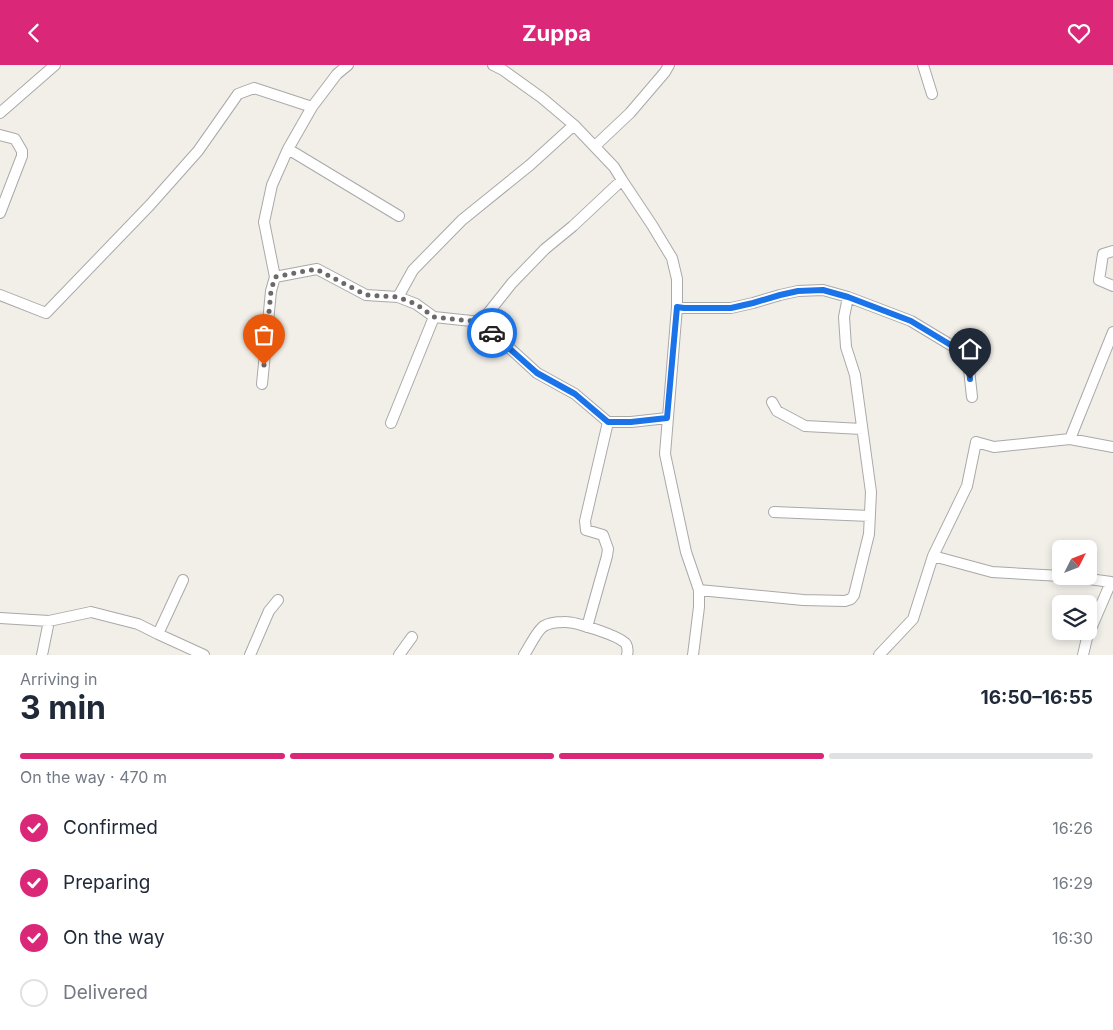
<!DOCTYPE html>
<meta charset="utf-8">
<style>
:root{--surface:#fff;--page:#f6f6f7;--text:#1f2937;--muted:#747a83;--line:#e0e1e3;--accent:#db2777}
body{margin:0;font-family:Inter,sans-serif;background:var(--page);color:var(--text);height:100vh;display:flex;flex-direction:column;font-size:19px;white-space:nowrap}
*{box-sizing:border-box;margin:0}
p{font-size:16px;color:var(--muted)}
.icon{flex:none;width:28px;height:28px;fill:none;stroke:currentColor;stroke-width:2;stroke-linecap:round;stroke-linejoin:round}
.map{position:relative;height:590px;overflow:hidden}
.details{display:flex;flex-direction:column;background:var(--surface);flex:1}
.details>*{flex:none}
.needle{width:32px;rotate:48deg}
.controls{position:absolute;left:1052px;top:475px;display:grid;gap:10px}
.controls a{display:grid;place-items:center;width:45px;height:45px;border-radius:8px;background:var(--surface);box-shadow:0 2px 8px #0003;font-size:25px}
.pin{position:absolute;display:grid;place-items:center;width:42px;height:42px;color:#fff;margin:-51px -21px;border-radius:50% 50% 50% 0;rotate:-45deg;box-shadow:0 0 5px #0007}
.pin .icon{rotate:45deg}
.courier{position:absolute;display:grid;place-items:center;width:50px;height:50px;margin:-25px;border:4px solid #1a73e8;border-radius:50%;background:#fff;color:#222;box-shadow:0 1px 6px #0007}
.overview em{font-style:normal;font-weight:700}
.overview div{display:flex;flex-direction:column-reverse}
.overview{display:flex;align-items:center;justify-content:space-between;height:85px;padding:0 20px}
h1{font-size:32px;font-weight:700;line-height:38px}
.bar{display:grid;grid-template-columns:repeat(4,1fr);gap:8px 5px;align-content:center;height:60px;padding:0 20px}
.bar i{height:6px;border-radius:4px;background:var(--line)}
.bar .current{background:var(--accent)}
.bar p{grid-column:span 4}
ol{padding:0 20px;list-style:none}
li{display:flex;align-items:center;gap:15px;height:55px}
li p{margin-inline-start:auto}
li .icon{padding:5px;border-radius:50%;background:var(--accent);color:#fff;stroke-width:4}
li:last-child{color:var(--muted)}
li i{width:28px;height:28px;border:2px solid var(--line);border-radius:50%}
header{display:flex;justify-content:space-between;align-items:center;height:65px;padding:0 20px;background:var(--accent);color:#fff;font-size:22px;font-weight:700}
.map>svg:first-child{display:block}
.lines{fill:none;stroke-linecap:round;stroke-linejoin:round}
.minor-casing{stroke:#a9a9a9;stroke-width:12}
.minor{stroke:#fff;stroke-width:10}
.done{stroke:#6b6a68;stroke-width:5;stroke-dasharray:0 9}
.route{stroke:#1a73e8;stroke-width:6}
</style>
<header><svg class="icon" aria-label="back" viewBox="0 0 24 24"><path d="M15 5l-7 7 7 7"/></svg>Zuppa<svg class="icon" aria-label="heart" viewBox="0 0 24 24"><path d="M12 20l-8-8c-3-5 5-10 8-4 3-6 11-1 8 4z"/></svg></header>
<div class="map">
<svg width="1113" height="590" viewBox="0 0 1113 590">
<rect width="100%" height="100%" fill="#f2efe9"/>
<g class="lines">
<g class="minor-casing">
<path id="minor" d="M493 0 503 5 542 33 574 60 614 102 622 115 652 160 672 193 677 214V242L684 243H731L753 238 780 230 798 226 823 225 848 232 911 256 964 288 968 295 972 332
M923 0 932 29
M0 48 55 0
M0 70 15 74 22 86V91L0 148
M595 81 630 48 665 7 669 0
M288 84 399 151
M1113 186 1103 189 1099 215 1113 221
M275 212 317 204 366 230 398 232 416 239 434 252 481 257 537 308 575 329 608 357H631L667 353
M0 230 46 248 150 140 198 86 238 29 254 23 312 42
M398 232 413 205 462 155 530 100 574 60
M677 242 665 389 686 487 699 525V542L693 590
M481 257 512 218 545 184 573 161 622 115
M262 319 271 226 275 212 264 157 272 120 288 84 312 42 337 9 348 0
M772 337 777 346 805 361 862 364
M391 358 434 252
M1070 374 1113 267
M774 447 870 451
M933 491 992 507 1061 511
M1067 511 1111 517 1113 518
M699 525 803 535 845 536 851 534 854 530 869 469 871 427 855 310 846 282 844 252 848 232
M0 553 49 556 91 547 138 559 158 569 204 590
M587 562 607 491 608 484 603 470 586 465 585 456 608 357
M158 569 183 515
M42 590 49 556
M250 590 269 546 278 535
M399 590 412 572
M524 590C529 583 537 565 544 561 549 558 559 557 564 557 574 556 620 571 626 579 628 583 628 586 627 590
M879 590 913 554 933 491 967 421 976 377 994 382 1070 374 1113 382
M1083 590 1087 573 1111 517"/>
</g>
<use href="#minor" class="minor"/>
</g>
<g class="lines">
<path class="done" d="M264 300 271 226 275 212 316 204 366 230 398 232 416 239 434 252 481 257 492 268"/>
<path class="route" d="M492 268 537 308 575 329 608 357H631L667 353 677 242 684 243H731L753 238 780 230 798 226 823 225 848 232 911 256 964 288 968 295 970 314"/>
</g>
</svg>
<div class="controls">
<a><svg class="needle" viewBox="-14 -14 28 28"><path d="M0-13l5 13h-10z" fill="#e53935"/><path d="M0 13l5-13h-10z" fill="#747a83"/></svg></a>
<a><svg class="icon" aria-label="layers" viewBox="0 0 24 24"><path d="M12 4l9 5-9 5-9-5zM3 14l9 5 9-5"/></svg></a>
</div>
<div class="pin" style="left:264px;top:300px;background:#ea580c"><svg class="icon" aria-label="bag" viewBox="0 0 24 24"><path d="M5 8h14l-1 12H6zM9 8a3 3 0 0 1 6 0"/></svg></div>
<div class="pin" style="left:970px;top:314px;background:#1f2937"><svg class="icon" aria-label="home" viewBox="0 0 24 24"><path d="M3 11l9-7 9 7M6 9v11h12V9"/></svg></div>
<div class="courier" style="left:492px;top:268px"><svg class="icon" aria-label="car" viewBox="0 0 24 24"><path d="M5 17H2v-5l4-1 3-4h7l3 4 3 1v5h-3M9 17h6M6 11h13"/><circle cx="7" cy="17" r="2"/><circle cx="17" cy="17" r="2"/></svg></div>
</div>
<section class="details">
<div class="overview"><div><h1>3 min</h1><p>Arriving in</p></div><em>16:50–16:55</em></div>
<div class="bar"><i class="current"></i><i class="current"></i><i class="current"></i><i></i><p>On the way · 470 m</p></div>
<ol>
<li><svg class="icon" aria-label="check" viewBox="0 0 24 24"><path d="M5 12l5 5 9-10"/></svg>Confirmed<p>16:26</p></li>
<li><svg class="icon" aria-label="check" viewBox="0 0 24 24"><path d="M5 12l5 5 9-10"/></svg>Preparing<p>16:29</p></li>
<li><svg class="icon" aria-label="check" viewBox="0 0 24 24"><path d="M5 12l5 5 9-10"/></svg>On the way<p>16:30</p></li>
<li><i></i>Delivered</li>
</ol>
</section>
